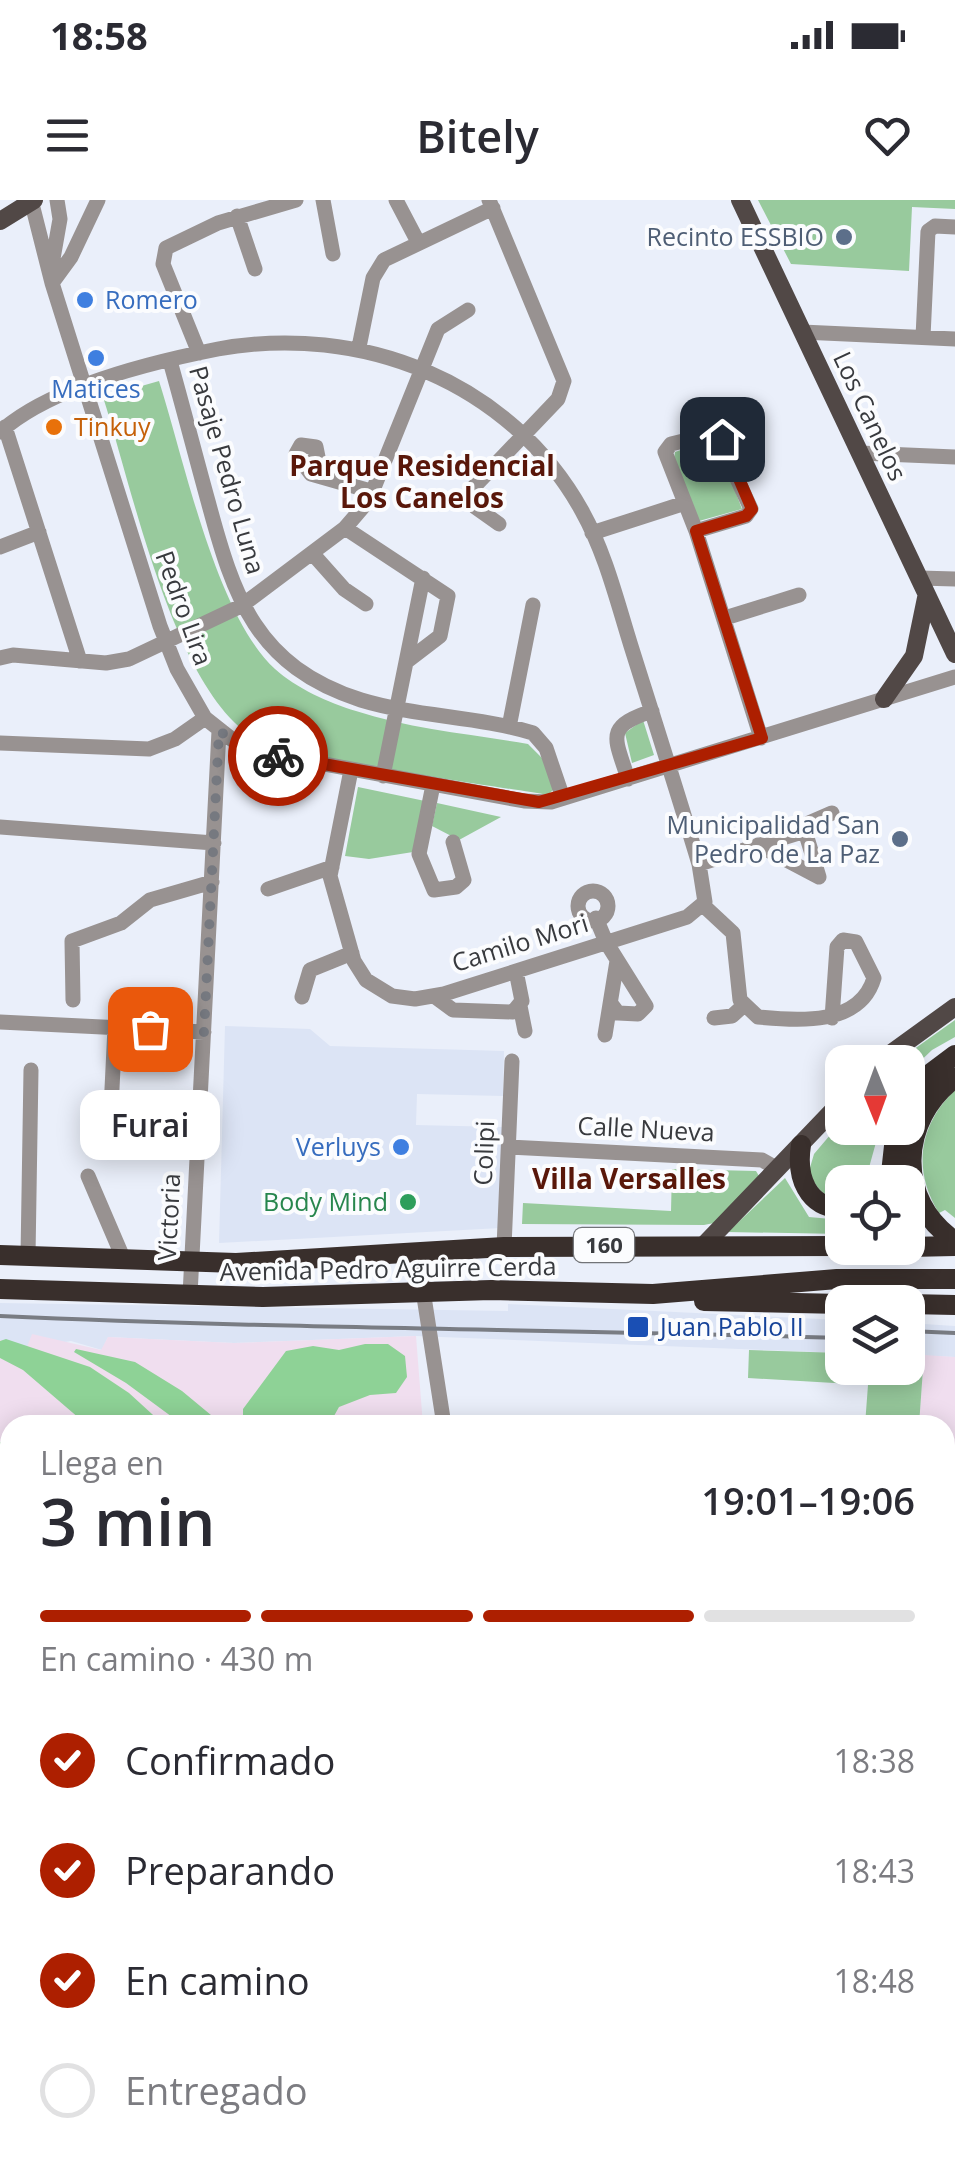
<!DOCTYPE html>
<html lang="es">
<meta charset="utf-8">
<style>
:root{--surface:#fff;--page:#f7f7f7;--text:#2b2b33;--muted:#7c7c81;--line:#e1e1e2;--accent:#ad1f00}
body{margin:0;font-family:"Open Sans",sans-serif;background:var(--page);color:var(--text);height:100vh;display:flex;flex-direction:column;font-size:38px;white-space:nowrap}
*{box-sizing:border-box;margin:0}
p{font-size:32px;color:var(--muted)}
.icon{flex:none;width:55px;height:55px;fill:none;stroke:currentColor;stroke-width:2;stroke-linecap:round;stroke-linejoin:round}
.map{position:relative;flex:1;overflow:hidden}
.panel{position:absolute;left:0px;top:1215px;width:955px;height:752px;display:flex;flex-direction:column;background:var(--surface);border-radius:30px 30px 0 0;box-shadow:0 5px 25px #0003}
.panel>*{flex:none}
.needle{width:65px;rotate:179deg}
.tools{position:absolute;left:825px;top:845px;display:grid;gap:20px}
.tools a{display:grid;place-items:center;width:100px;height:100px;border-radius:20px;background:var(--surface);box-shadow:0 5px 25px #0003;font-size:50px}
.pin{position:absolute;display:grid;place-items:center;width:85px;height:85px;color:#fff;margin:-42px;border-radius:20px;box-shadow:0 5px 15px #0006}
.courier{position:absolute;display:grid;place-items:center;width:100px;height:100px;margin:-50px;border:8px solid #ad1f00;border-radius:50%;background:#fff;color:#222;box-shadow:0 2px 12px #0007}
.bubble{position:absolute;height:70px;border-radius:20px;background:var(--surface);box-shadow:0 5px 25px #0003;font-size:32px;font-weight:600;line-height:70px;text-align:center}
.headline em{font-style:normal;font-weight:600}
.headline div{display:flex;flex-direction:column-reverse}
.headline{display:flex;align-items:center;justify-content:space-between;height:170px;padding:0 40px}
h1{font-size:65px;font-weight:600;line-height:75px}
.bar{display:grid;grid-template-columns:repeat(4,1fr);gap:15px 10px;align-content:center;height:120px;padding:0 40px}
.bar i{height:12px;border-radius:8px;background:var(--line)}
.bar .active{background:var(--accent)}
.bar p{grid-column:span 4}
ol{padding:0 40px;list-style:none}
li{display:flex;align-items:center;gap:30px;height:110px}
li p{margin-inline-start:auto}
li .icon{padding:10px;border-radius:50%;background:var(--accent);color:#fff;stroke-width:4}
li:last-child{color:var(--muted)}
li i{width:55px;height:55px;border:5px solid var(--line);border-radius:50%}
.status{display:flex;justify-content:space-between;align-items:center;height:70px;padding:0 50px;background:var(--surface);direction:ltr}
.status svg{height:28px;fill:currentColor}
header{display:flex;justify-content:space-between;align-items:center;height:130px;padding:0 40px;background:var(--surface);font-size:45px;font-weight:600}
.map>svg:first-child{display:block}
.built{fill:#dce4f5}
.industrial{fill:#f0deef}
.green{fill:#98ca9d}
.forest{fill:#8ed296}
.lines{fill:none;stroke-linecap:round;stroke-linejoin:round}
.minor{stroke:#989291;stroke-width:15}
.major{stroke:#514846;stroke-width:18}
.highway{stroke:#392f2c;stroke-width:20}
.rail{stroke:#797c83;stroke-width:4}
.done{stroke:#767980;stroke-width:10;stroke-dasharray:0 18}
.route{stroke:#ad1f00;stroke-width:12}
.service-dot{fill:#5c6f8a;stroke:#fbfcfe;stroke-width:4}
.shop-dot{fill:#3f7fe0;stroke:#fbfcfe;stroke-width:4}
.food-dot{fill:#e8710a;stroke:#fbfcfe;stroke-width:4}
.leisure-dot{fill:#2e9e5b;stroke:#fbfcfe;stroke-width:4}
.transit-dot{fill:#1a4fb4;stroke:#fbfcfe;stroke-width:4}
.labels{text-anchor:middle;stroke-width:8;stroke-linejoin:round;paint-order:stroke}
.shield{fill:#fbfcfe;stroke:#727478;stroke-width:2.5}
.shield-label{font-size:22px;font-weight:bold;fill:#383a3e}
.service-label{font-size:25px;fill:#4e5e75;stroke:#fbfcfe;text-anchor:end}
.shop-label{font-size:25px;fill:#366cbe;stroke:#fbfcfe;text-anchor:start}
.street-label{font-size:25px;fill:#383a3e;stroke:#fbfcfe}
.food-label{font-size:25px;fill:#c56008;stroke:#fbfcfe;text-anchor:start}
.leisure-label{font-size:25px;fill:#27864d;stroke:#fbfcfe;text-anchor:end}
.transit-label{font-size:25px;fill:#164399;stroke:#fbfcfe;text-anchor:start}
.neighbourhood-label{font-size:28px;font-weight:bold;fill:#59170a;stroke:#fbfcfe}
</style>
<div class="status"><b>18:58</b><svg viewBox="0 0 49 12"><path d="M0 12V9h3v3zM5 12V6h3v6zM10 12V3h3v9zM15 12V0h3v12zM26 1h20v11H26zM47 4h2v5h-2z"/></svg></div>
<header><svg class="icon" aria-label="menu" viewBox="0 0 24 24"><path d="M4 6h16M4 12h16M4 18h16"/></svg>Bitely<svg class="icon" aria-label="heart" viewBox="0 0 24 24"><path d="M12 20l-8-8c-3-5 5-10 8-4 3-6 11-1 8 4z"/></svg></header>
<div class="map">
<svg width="955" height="1967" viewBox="0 0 955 1967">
<rect width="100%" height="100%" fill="#eaeffa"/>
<path class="built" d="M225 826 310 829 330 846 504 851 503 896 417 894 416 925 502 927 501 1028 219 1043Z
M0 1103 508 1111V1104L842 1120V1153L416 1136 234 1143 108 1137 102 1150 71 1141 27 1148 0 1140Z
M908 1123 955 1126V1157L908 1155Z"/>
<path class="industrial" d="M32 1134 101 1150 108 1137 234 1143 416 1136 423 1225H10V1958H945V1935L955 1936V1967H0V1140L27 1147Z
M924 1155 955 1157V1286H945V1225H919Z"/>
<path class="green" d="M758 0H955V9L912 7 909 71 791 64Z
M159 181C184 259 216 415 275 469 296 488 329 503 356 511 410 529 471 534 528 544L543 559 554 589 548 595C492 585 277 558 243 530 170 470 132 288 103 197Z
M711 240 718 246 742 309 699 321 674 259 675 252Z
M643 520 654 555 632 563 625 533Z
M358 587 425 601 413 652 369 659 345 656Z
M437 603 501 617 459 640 432 626Z
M955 820V837L932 850 908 873V862H896Z
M955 890V1018L945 1010 939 1013C912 970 919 925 955 890Z
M842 921V928H880L865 982H842V998C823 998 816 988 809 971L814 954Z
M672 969 756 971 759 976 714 1023 704 1025 522 1024 523 1003 671 1011Z
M785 978 809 1017 842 1020V1034L728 1032Z
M749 1150 842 1153V1168H908V1155H924L919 1225H865L868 1185 748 1178Z
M0 1350 10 1352V1395L0 1396Z"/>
<path class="forest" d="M6 1139 90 1167 129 1193 164 1225H87L23 1170 0 1158V1141Z
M365 1144H388L405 1156 407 1177 396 1193 370 1195 339 1207 329 1225H243V1209L286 1151 313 1146 339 1150Z
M76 1149 135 1162 182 1191 223 1225H183L126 1183 74 1152Z
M0 1242 10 1244V1339H0Z
M583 1958H814L816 1966 579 1967Z"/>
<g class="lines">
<path class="minor" d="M31 0 52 83 160 426 177 469 205 518 234 541 265 553 524 601 551 602 955 477
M323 0 333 54
M396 0 418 42
M489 0 564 181 558 199 471 290 475 307 499 324
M237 16 255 69
M51 70 60 19 57 0
M52 83 71 57 98 0
M802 132 955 139
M923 137 928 31 935 26 955 27
M359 147 373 78 384 60 493 8
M199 153 163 64 166 48 218 23 296 0
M170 161C183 207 195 254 208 301 234 398 256 466 361 500 417 517 477 516 533 533L546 548 563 598
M5 227 80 461
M0 232C50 187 152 162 218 149 360 123 510 181 582 311 605 352 617 401 631 446 654 519 677 591 699 664L705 702 687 717 444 794 415 799 392 796 366 780 354 761 330 676 351 570
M860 253 955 257
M306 265 318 257 316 247 301 245 296 254 311 274 374 292
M345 328 448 396 440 436 406 462
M696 331 746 316 751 309 716 233 671 244 665 252 696 331 761 538
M592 333 685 303
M0 347 39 332
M312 353 344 389 366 404
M919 378 955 379
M725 418 799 395
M0 458 13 455 106 463 129 459 241 406 345 328 369 300 438 129 468 110
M509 527 533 405
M0 543 149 549 175 539 205 518
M383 576 423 378
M628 579C615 537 604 527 652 511
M433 585 419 654 434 690 456 687 464 680 453 642
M0 627 214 643
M758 645 819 677 805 631
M699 664 805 631 809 623 832 613
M268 689 332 667
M578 706a15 15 0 1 1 30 0a15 15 0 1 1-30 0Z
M704 706 733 733 740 800 758 817C798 821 860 826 874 778L856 742 843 740 837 747 832 818
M596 718 606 742 646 806 638 814 618 813 612 805
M434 796 453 810 513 812 522 801 516 771
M302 797 310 770 352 753
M73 800 72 741 121 723 150 700 212 682
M520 806 525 831
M714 818 732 816 743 806
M0 822 204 832
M605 835 617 761
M104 921 111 909 115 827
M509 947 762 960 778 969
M88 976 124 1060
M504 1047 512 861
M417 1052 444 1225
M28 1056 31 870
M190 1095 219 531
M945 1317 955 1318
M945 1470 955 1471
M945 1622H955
M945 1894H955"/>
<path class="major" d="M740 0 955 454
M0 21 34 0
M884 499 914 456 926 398
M879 862 955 807
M704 1045 842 901"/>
<path class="highway" d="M955 878C899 919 895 1001 955 1041
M908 902 931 873 955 855
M801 945C796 977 807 1007 842 1009
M890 982 896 928
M908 1047 955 1046
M0 1055 236 1063 504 1047 842 1046
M0 1089 263 1097 491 1090 653 1094 837 1079H955
M704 1101 842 1104
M908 1104 955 1105"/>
<path class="rail" d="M0 1116C281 1129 562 1129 842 1138
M908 1131 955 1133"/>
</g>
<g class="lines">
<path class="done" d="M150 829 204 832 219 531 243 546 278 556"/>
<path class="route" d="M278 556 539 602 762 538 696 331 746 316 752 309 722 239"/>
</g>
<g class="service-dot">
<circle cx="844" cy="37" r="10"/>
<circle cx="900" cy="639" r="10"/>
</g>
<g class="shop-dot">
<circle cx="85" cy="100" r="10"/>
<circle cx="96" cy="158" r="10"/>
<circle cx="401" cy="947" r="10"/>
</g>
<circle class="food-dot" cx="54" cy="227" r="10"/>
<circle class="leisure-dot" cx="408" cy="1002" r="10"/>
<rect class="transit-dot" x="626" y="1115" width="24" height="24" rx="5"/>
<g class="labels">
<rect class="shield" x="574" y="1028" width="60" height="34" rx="8"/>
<g class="shield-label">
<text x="604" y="1053">160</text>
</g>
<g class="service-label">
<text x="824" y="46">Recinto ESSBIO</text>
<text x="880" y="634">Municipalidad San<tspan x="880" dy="29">Pedro de La Paz</tspan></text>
</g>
<g class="shop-label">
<text x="105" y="109">Romero</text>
<text x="96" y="198" text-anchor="middle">Matices</text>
<text x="381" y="956" text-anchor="end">Verluys</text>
</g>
<g class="street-label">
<text transform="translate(870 216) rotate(65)" y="9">Los Canelos</text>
<text transform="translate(227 270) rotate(74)" y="9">Pasaje Pedro Luna</text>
<text transform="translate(184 408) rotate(70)" y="9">Pedro Lira</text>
<text transform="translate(520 743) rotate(-17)" y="9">Camilo Mori</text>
<text transform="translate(646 929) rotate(3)" y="9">Calle Nueva</text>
<text transform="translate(484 953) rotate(-88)" y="9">Colipi</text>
<text transform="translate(169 1017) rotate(-87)" y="9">Victoria</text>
<text transform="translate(388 1069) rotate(-1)" y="9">Avenida Pedro Aguirre Cerda</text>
</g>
<g class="food-label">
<text x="74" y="236">Tinkuy</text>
</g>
<g class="leisure-label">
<text x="388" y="1011">Body Mind</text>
</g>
<g class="transit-label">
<text x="660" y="1136">Juan Pablo II</text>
</g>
<g class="neighbourhood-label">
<text x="422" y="276">Parque Residencial<tspan x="422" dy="32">Los Canelos</tspan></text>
<text x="629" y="989">Villa Versalles</text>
</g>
</g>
</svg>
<div class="tools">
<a><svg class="needle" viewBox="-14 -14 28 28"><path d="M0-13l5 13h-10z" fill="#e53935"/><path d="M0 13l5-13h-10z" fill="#7c7c81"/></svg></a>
<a><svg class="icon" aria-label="locate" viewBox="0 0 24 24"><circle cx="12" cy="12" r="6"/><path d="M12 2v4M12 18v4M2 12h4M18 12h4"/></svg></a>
<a><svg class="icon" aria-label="layers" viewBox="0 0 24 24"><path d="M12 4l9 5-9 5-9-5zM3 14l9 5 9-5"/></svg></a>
</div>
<div class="pin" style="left:150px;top:829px;background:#ea580c"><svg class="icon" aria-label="bag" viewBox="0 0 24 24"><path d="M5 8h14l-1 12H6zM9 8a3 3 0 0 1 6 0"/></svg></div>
<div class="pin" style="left:722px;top:239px;background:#1f2937"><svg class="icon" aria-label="home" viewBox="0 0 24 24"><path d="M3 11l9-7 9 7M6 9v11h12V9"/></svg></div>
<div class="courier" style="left:278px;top:556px"><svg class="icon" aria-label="bike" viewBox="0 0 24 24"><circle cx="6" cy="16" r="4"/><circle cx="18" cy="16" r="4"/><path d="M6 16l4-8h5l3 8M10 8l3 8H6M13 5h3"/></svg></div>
<div class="bubble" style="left:80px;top:890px;width:140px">Furai</div>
<section class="panel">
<div class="headline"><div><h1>3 min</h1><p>Llega en</p></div><em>19:01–19:06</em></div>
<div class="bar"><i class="active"></i><i class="active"></i><i class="active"></i><i></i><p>En camino · 430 m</p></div>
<ol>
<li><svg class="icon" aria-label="check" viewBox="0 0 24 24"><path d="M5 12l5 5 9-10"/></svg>Confirmado<p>18:38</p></li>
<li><svg class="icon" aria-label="check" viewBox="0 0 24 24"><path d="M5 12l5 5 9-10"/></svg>Preparando<p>18:43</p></li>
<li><svg class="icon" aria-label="check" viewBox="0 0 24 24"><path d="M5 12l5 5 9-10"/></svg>En camino<p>18:48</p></li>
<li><i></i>Entregado</li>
</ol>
</section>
</div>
